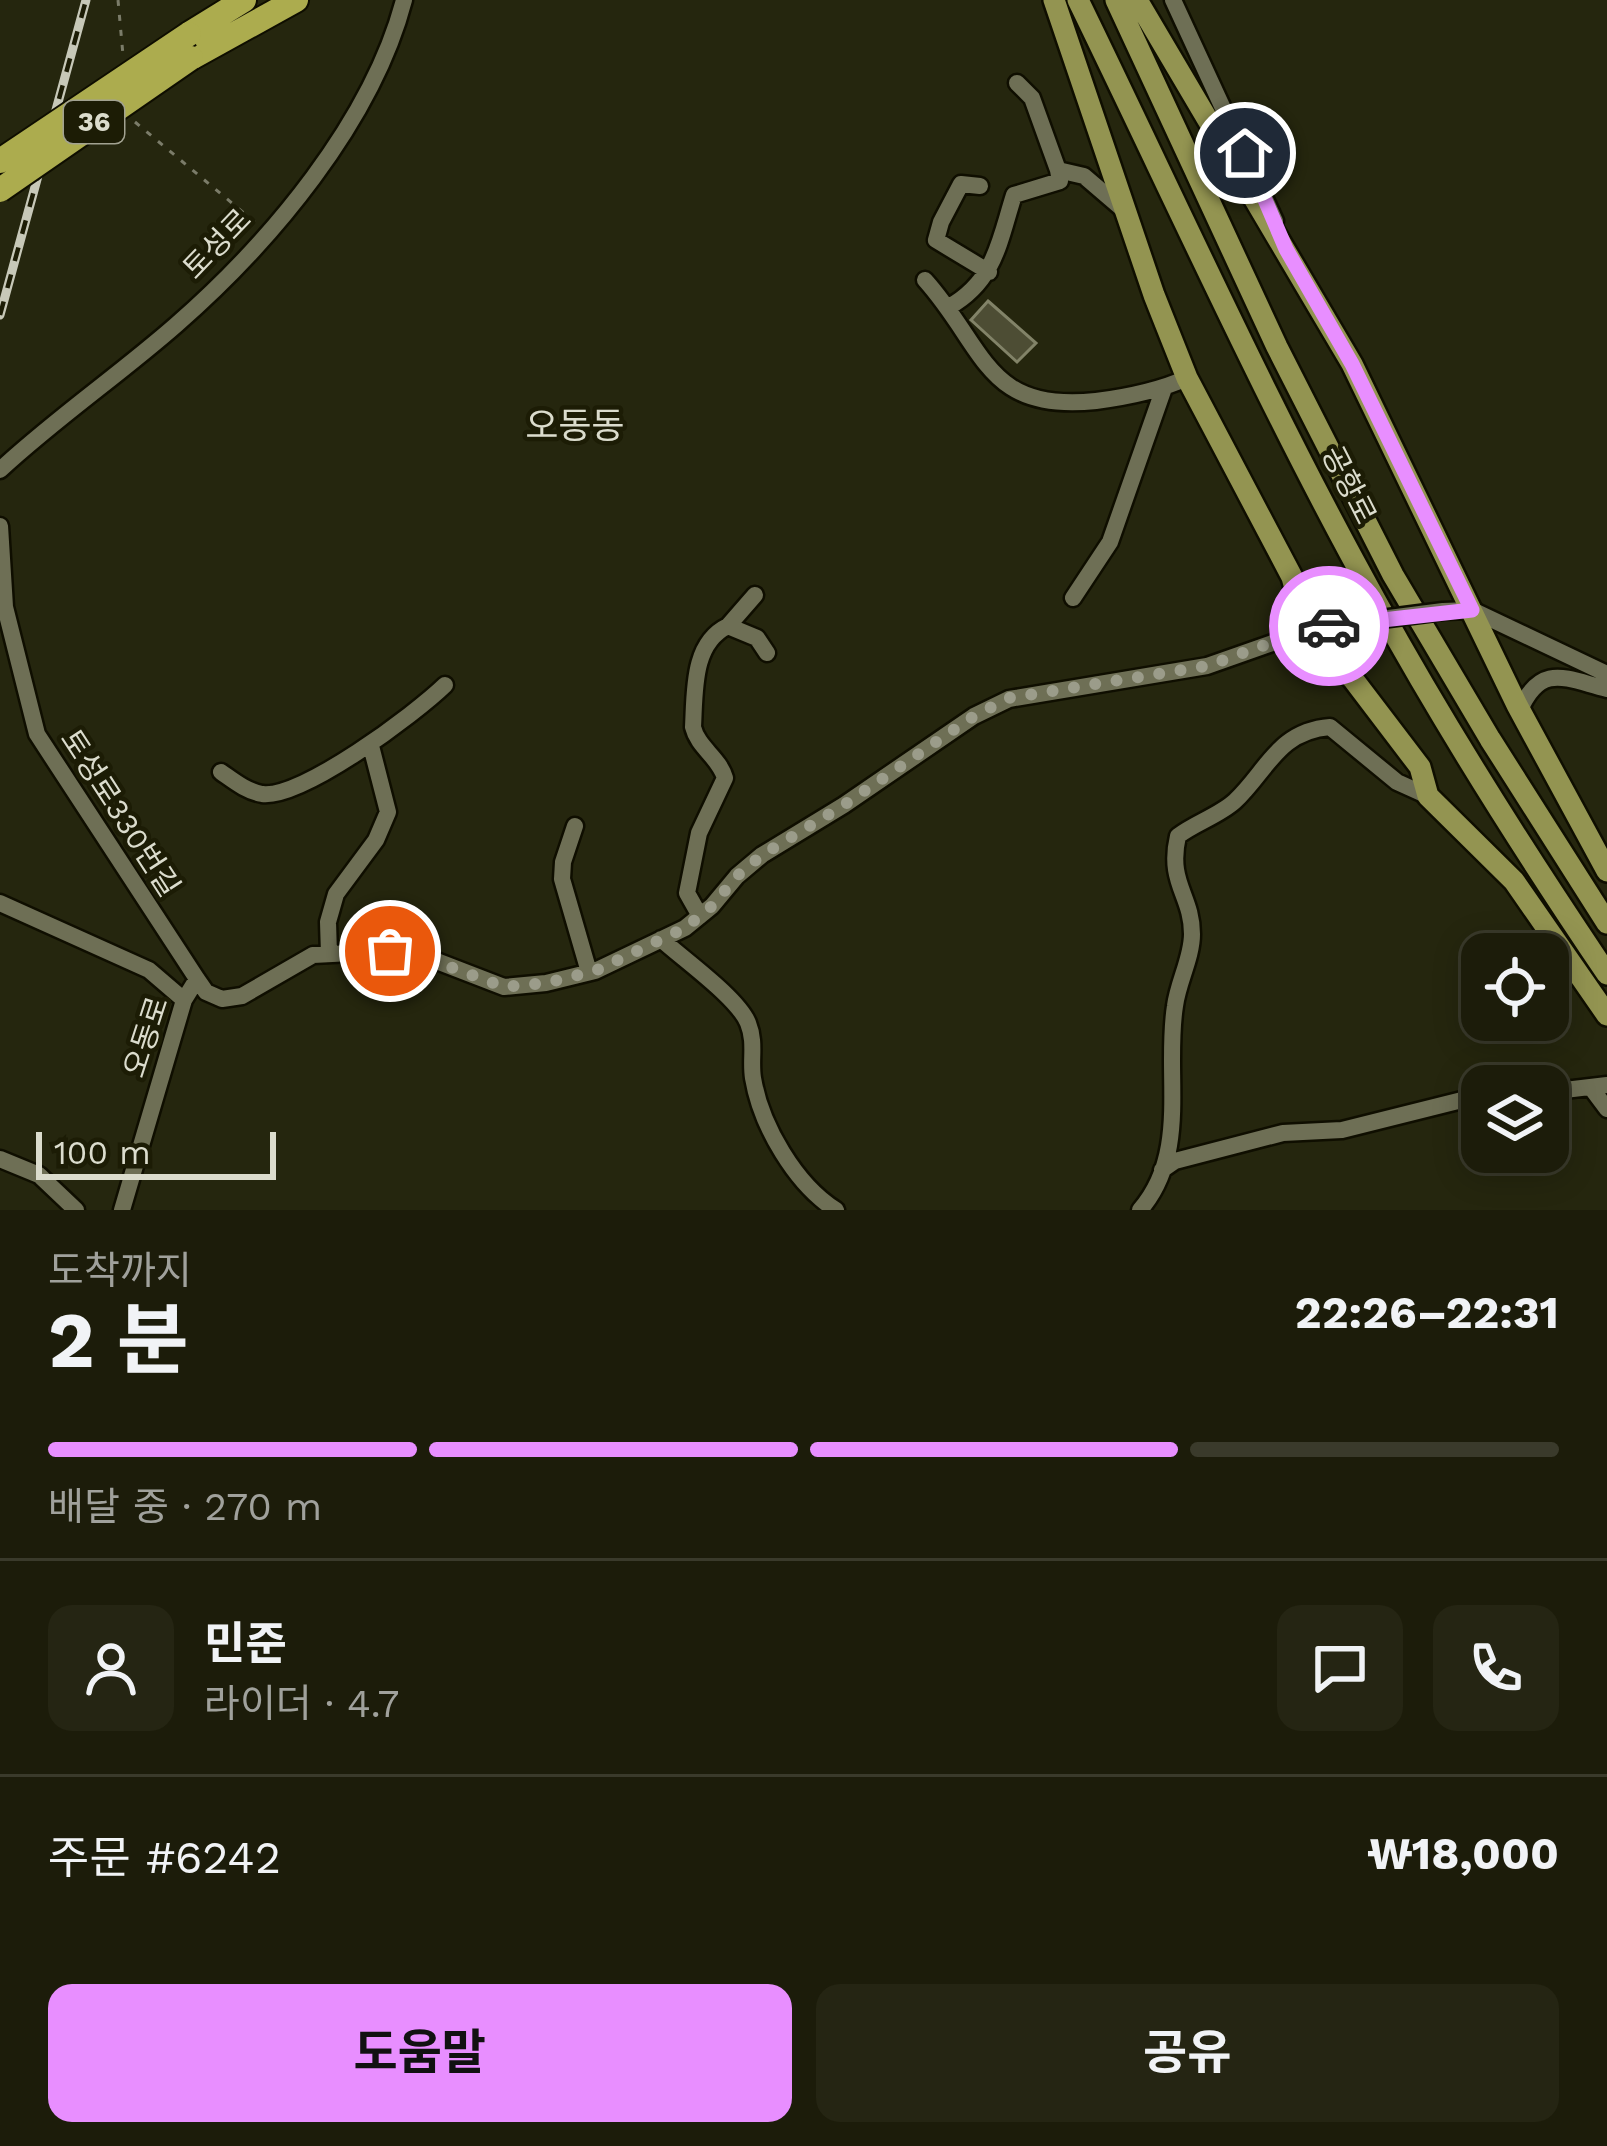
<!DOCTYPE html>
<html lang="ko">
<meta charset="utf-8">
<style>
:root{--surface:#1c1c0a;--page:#252513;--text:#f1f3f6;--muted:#a0a19c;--line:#3a3a2b;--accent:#e88eff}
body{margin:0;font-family:"Work Sans","Noto Sans KR",sans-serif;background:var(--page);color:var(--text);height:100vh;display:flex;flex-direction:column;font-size:45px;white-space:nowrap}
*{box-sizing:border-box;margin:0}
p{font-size:39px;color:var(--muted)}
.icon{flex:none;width:66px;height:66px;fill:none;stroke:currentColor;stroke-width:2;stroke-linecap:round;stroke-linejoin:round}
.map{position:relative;height:1210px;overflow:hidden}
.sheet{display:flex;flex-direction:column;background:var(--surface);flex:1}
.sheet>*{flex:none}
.tools{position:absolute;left:1461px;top:933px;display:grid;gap:24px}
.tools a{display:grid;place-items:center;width:108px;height:108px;border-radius:24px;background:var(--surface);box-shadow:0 6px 30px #0003,0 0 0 3px var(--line);font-size:60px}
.scale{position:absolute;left:36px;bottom:30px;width:240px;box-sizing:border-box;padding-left:12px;border:6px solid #dbdccd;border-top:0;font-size:33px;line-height:42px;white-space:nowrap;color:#dbdccd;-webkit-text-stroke:9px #1c1c05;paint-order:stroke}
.pin{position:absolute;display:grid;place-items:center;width:102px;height:102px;color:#fff;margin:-51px;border:6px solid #fff;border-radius:50%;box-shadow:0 3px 12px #0007}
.courier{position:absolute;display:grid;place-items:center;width:120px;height:120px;margin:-60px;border:9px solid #e88eff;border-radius:50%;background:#fff;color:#222;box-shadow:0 3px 15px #0007}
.overview em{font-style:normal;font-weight:700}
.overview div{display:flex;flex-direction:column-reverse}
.overview{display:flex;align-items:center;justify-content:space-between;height:204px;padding:0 48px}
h1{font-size:78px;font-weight:700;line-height:90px}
.bar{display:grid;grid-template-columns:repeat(4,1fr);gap:18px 12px;align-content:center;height:144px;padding:0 48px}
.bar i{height:15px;border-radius:9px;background:var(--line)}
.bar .selected{background:var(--accent)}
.bar p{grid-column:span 4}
.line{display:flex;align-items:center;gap:30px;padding:0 48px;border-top:3px solid var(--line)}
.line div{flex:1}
.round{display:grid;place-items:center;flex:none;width:126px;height:126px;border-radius:24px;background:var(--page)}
.primary-button{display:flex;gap:24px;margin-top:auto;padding:24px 48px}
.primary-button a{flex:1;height:138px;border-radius:24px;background:var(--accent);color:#111;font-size:48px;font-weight:700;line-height:138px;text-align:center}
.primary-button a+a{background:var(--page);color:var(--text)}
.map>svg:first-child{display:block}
.building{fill:#4d4d34;stroke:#828368;stroke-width:3}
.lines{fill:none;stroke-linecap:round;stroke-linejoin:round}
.minor-casing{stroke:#0f0e00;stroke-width:21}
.major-casing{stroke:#0f0e00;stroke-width:26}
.highway-casing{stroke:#0f0e00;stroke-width:28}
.path{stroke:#7b7c69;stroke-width:3;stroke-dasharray:6 9;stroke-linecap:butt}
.minor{stroke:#6e6f55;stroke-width:16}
.major{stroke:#939451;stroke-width:21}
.highway{stroke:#acac4e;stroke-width:24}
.rail-casing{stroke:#c7c8b8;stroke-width:9}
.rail{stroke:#1c1c05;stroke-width:4.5;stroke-dasharray:14;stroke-linecap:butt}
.minor-bridge-casing{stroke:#0f0e00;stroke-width:21;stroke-linecap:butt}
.highway-bridge-casing{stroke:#0f0e00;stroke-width:28;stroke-linecap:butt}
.minor-bridge{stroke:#6e6f55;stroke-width:16}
.highway-bridge{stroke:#acac4e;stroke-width:24}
.done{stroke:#9b9c8a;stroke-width:12;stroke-dasharray:0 21.6}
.route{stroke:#e88eff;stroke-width:15}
.labels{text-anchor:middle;stroke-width:9;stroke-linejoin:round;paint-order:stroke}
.shield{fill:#1c1c05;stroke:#a2a291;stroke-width:3}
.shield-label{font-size:27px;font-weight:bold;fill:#dbdccd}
.street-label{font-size:30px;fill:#dbdccd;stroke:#1c1c05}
.quarter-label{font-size:36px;fill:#dbdccd;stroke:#1c1c05}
</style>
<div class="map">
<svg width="1607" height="1210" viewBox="0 0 1607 1210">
<rect width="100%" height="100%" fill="#25260e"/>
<path class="building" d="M988 301 1036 343 1017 362 971 320Z"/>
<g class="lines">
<g class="minor-casing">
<path id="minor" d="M1173 0 1275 221
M1017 83 1032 98 1058 170
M980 186 961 184 941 222 936 240 989 272
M925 280C986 348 985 413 1096 401 1127 397 1158 391 1187 378
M949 307C995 281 999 242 1014 195L1060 181 1058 170 1084 176 1126 212
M0 470C56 418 119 375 176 325 270 243 372 122 404 0
M0 526 5 607 37 734 197 979 206 992 222 999 242 996 313 955 390 951 421 955 504 987 546 983 595 971 685 928 712 906 737 876 762 855 844 805 974 716 1009 699 1207 666 1315 628
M1073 598 1110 542 1164 388
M1443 611 1472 610 1607 674
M728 626 755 595
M1520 710C1541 662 1566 679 1607 689
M221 772C234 781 246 791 262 794 302 799 415 714 445 685
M575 826 563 862 562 879 589 972
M0 903 149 970 184 1000
M700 916 687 893 699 833 725 778C719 757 698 748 693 727 695 691 692 643 728 626L757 638 767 653
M661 939C683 959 738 998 748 1023 756 1043 750 1059 753 1078 761 1126 796 1185 836 1210
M329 954 328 922 336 894 376 840 388 812 371 746
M1592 1089 1607 1109
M1548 1092 1607 1085
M0 1159 39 1175 76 1210
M1162 1170 1175 1161 1283 1133 1342 1130 1482 1095
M122 1210 184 1000 197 979
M1140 1210C1190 1152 1164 1074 1175 1006 1178 982 1192 958 1192 934 1192 895 1167 883 1178 836 1195 823 1220 815 1235 801 1267 771 1278 731 1330 727L1397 782 1428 796"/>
</g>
<g class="major-casing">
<path id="major" d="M1054 0 1154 295 1187 378 1292 577 1306 630 1353 679 1420 767 1428 796 1514 881 1607 1015
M1078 0C1176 201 1268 407 1377 603 1447 730 1526 854 1607 974
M1116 0 1277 347 1393 575 1490 739 1607 923
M1137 0 1352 364 1517 705 1607 871"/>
</g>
<g class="highway-casing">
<path id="highway" d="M189 34 244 0
M191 58 296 0"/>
</g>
<path class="path" d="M118 0 123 55
M135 122 257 224"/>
<use href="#minor" class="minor"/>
<use href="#major" class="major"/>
<use href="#highway" class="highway"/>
<g class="rail-casing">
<path id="rail" d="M0 315 86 0"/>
</g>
<use href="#rail" class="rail"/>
<g class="minor-bridge-casing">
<path id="minor-bridge" d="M1327 626 1443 611"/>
</g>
<g class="highway-bridge-casing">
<path id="highway-bridge" d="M0 161 189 34
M0 190 191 58"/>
</g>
<use href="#minor-bridge" class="minor-bridge"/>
<use href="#highway-bridge" class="highway-bridge"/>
</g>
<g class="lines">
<path class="done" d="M390 951 421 956 504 987 546 983 595 971 685 928 712 906 737 876 762 855 844 805 974 716 1009 698 1207 666 1306 630 1329 626"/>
<path class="route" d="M1245 153 1286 249 1352 364 1472 610 1329 626"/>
</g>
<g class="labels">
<rect class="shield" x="64" y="101" width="60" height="42" rx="9"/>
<g class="shield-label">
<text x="94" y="131">36</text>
</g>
<g class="street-label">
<text transform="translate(217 244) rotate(-46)" y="10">토성로</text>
<text transform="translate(1349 485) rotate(63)" y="10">공항로</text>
<text transform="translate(120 813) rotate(57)" y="10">토성로330번길</text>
<text transform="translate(146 1037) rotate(-72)" y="10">오동로</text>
</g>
<g class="quarter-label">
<text x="575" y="438">오동동</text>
</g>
</g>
</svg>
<div class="tools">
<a><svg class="icon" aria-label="locate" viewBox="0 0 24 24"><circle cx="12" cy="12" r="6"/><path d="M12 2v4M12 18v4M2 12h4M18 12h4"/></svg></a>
<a><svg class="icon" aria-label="layers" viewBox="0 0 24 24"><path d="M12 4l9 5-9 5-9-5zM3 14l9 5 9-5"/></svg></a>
</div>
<div class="scale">100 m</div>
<div class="pin" style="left:390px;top:951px;background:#ea580c"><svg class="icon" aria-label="bag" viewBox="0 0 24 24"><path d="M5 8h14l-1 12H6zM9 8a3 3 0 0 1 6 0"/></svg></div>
<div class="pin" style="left:1245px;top:153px;background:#1f2937"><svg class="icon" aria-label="home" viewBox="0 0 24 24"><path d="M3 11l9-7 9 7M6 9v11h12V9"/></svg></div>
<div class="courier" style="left:1329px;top:626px"><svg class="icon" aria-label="car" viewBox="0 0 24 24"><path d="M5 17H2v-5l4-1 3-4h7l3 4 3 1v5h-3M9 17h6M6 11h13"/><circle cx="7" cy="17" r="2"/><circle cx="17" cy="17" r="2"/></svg></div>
</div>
<section class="sheet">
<div class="overview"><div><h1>2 분</h1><p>도착까지</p></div><em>22:26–22:31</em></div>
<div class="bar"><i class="selected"></i><i class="selected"></i><i class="selected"></i><i></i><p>배달 중 · 270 m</p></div>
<div class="line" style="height:216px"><a class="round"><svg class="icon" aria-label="person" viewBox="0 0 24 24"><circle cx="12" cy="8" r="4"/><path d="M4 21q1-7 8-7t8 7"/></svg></a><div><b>민준</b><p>라이더 · 4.7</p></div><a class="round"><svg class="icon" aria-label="chat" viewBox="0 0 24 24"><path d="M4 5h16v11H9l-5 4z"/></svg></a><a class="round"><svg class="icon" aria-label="phone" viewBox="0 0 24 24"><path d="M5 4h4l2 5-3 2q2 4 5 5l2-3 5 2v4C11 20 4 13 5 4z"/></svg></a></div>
<div class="line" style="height:156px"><div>주문 #6242</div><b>₩18,000</b></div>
<div class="primary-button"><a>도움말</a><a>공유</a></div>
</section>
